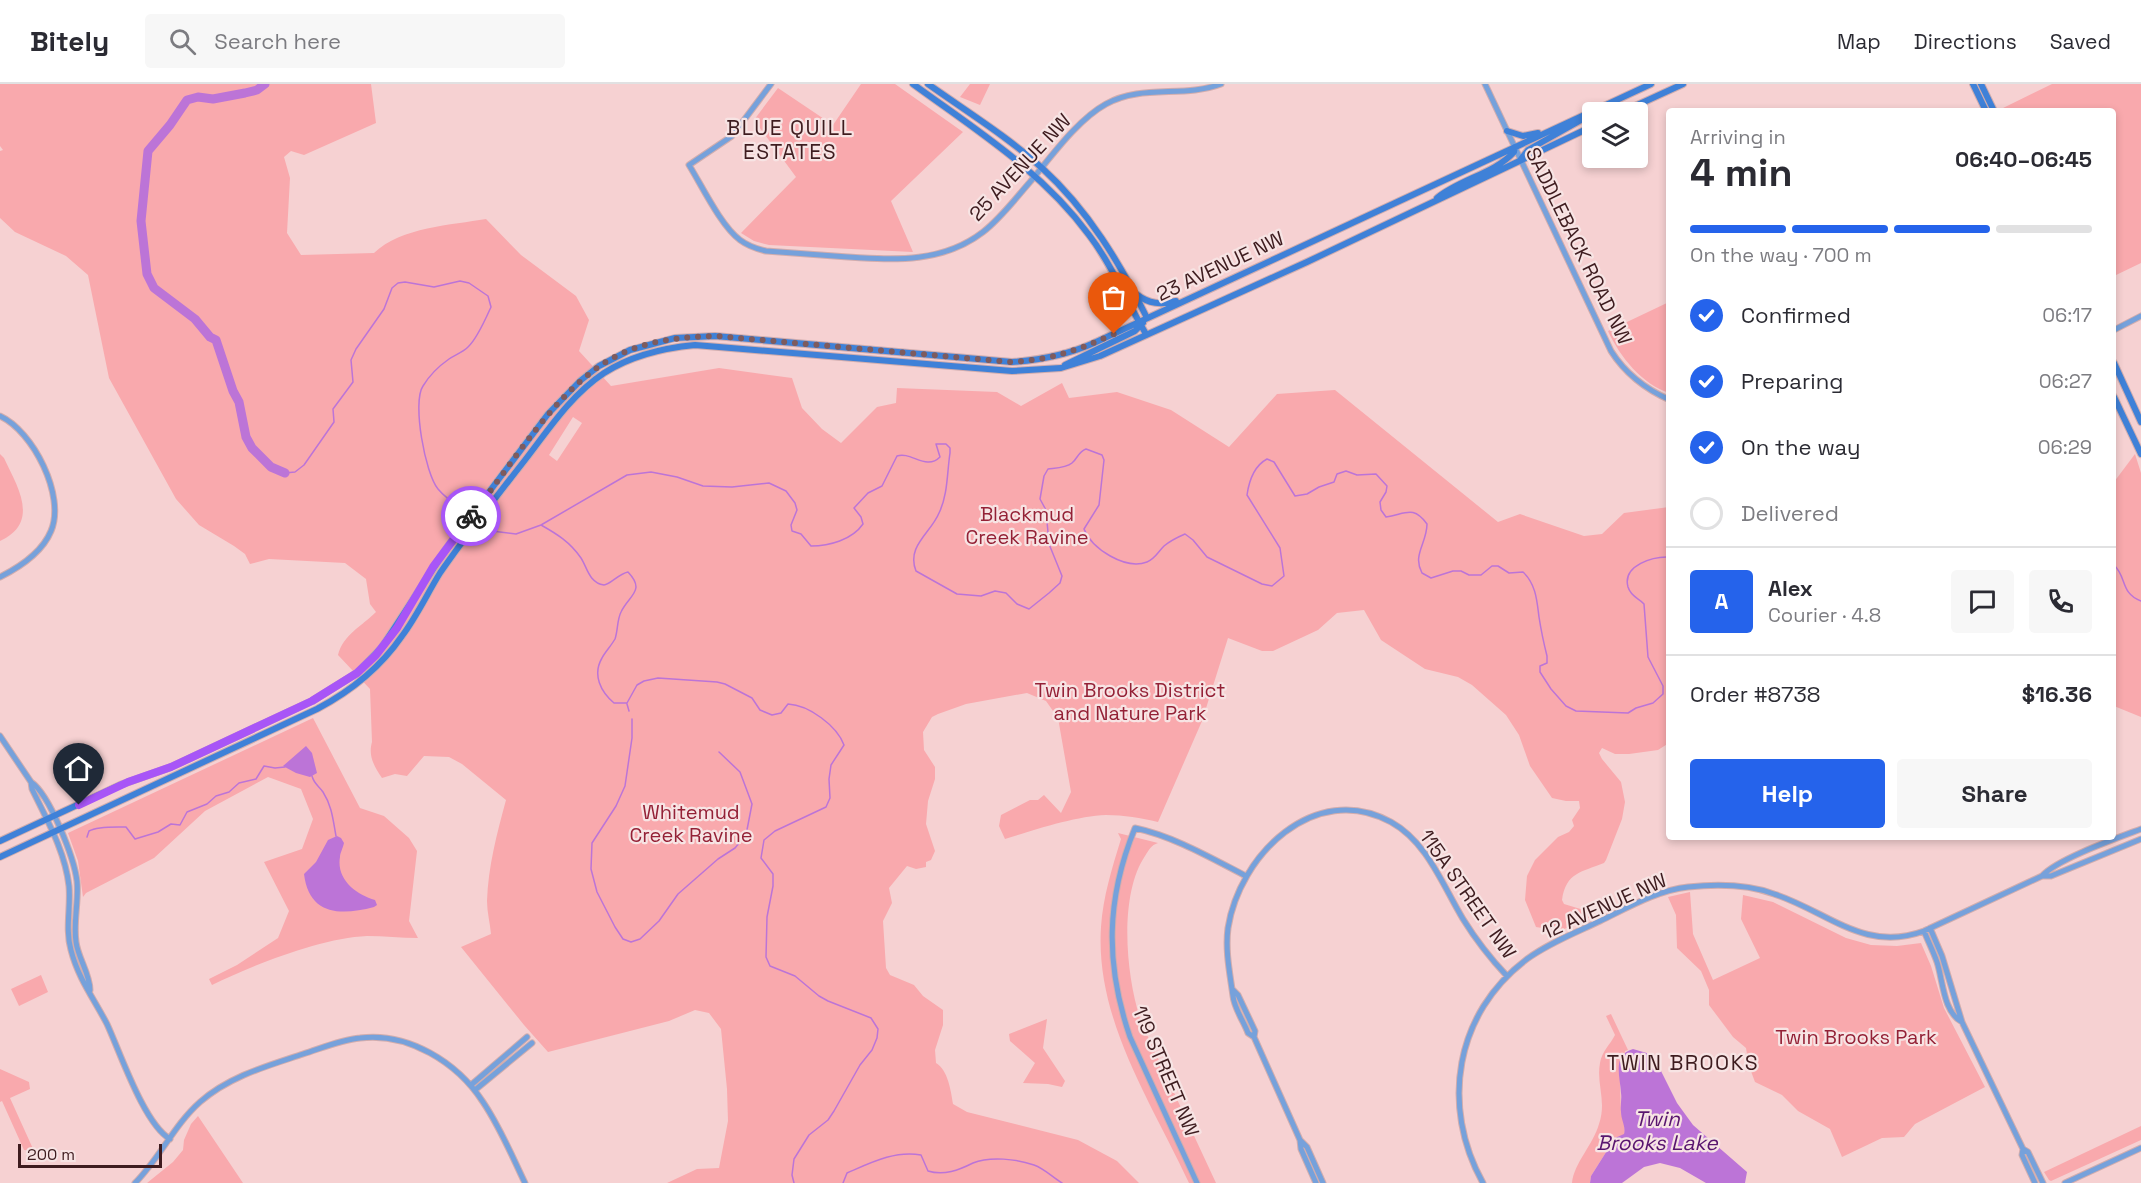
<!DOCTYPE html>
<meta charset="utf-8">
<style>
:root{--surface:#fff;--page:#f7f7f7;--text:#2b2b33;--muted:#7c7c81;--line:#e1e1e2;--accent:#2563eb}
body{margin:0;font-family:"Space Grotesk",sans-serif;background:var(--page);color:var(--text);height:100vh;display:flex;flex-direction:column;font-size:22px;white-space:nowrap}
*{box-sizing:border-box;margin:0}
p{font-size:20px;color:var(--muted)}
.icon{flex:none;width:33px;height:33px;fill:none;stroke:currentColor;stroke-width:2;stroke-linecap:round;stroke-linejoin:round}
.map{position:relative;flex:1;overflow:hidden}
.panel{position:absolute;left:1666px;top:24px;width:450px;height:732px;display:flex;flex-direction:column;background:var(--surface);border-radius:6px;box-shadow:0 3px 9px #0003}
.panel>*{flex:none}
.tools{position:absolute;left:1582px;top:18px;display:grid;gap:12px}
.tools a{display:grid;place-items:center;width:66px;height:66px;border-radius:6px;background:var(--surface);box-shadow:0 3px 9px #0003;font-size:30px}
.scale{position:absolute;left:18px;bottom:15px;width:144px;box-sizing:border-box;padding-left:6px;border:3px solid #3e1c1f;border-top:0;font-size:16px;line-height:21px;white-space:nowrap;color:#3e1c1f;-webkit-text-stroke:4px #f7e4e4;paint-order:stroke}
.pin{position:absolute;display:grid;place-items:center;width:51px;height:51px;color:#fff;margin:-62px -26px;border-radius:50% 50% 50% 0;rotate:-45deg;box-shadow:0 0 6px #0007}
.pin .icon{rotate:45deg}
.courier{position:absolute;display:grid;place-items:center;width:60px;height:60px;margin:-30px;border:4px solid #a855f7;border-radius:50%;background:#fff;color:#222;box-shadow:0 2px 8px #0007}
.head em{font-style:normal;font-weight:700}
.head div{display:flex;flex-direction:column-reverse}
.head{display:flex;align-items:center;justify-content:space-between;height:102px;padding:0 24px}
h1{font-size:39px;font-weight:700;line-height:45px}
.bar{display:grid;grid-template-columns:repeat(4,1fr);gap:9px 6px;align-content:center;height:72px;padding:0 24px}
.bar i{height:8px;border-radius:4px;background:var(--line)}
.bar .current{background:var(--accent)}
.bar p{grid-column:span 4}
.line{display:flex;align-items:center;gap:15px;padding:0 24px;border-top:2px solid var(--line)}
.line div{flex:1}
.round{display:grid;place-items:center;flex:none;width:63px;height:63px;border-radius:6px;background:var(--page)}
ol{padding:0 24px;list-style:none}
li{display:flex;align-items:center;gap:18px;height:66px}
li p{margin-inline-start:auto}
li .icon{padding:6px;border-radius:50%;background:var(--accent);color:#fff;stroke-width:4}
li:last-child{color:var(--muted)}
li i{width:33px;height:33px;border:3px solid var(--line);border-radius:50%}
.button{display:flex;gap:12px;margin-top:auto;padding:12px 24px}
.button a{flex:1;height:69px;border-radius:6px;background:var(--accent);color:#fff;font-size:24px;font-weight:700;line-height:69px;text-align:center}
.button a+a{background:var(--page);color:var(--text)}
header{display:flex;align-items:center;gap:36px;box-sizing:border-box;height:84px;padding:0 30px;background:var(--surface);border-bottom:2px solid var(--line)}
header strong{font-size:28px}
nav{display:flex;gap:33px;margin-inline-start:auto;font-size:21px}
.search{width:420px;height:54px;background:var(--page);display:flex;align-items:center;gap:15px;box-sizing:border-box;padding:0 21px;border-radius:6px;color:var(--muted);font-size:22px}
.map>svg:first-child{display:block}
.green{fill:#f9a9ad;fill-rule:evenodd}
.water{fill:#bc74d7}
.lines{fill:none;stroke-linecap:round;stroke-linejoin:round}
.stream{stroke:#bc74d7;stroke-width:1.5}
.river{stroke:#bc74d7;stroke-width:9}
.tertiary-casing{stroke:#d1adae;stroke-width:7}
.secondary-casing{stroke:#d1adae;stroke-width:8}
.tertiary{stroke:#76a1db;stroke-width:5}
.secondary{stroke:#3f81d8;stroke-width:6}
.done{stroke:#7e5b5e;stroke-width:6;stroke-dasharray:0 10.8}
.route{stroke:#a855f7;stroke-width:8}
.labels{text-anchor:middle;stroke-width:4.5;stroke-linejoin:round;paint-order:stroke}
.street-label{font-size:20px;fill:#3e1c1f;stroke:#f7e4e4}
.park-label{font-size:20px;fill:#942136;stroke:#f7e4e4}
.neighbourhood-label{font-size:21px;letter-spacing:1.5px;fill:#3e1c1f;stroke:#f7e4e4}
.water-label{font-size:21px;font-style:italic;fill:#59156f;stroke:#f7e4e4}
</style>
<header>
<strong>Bitely</strong>
<div class="search"><svg class="icon" aria-label="search" viewBox="0 0 24 24"><circle cx="10" cy="10" r="6"/><path d="M15 15l6 6"/></svg>Search here</div>
<nav><a>Map</a><a>Directions</a><a>Saved</a></nav>
</header>
<div class="map">
<svg width="2141" height="1099" viewBox="0 0 2141 1099">
<rect width="100%" height="100%" fill="#f6d1d2"/>
<path class="green" d="M0 0H371L376 39 304 71 291 67 284 73 290 94 287 149 301 171 374 169C401 143 452 141 486 135L521 171 576 212 589 236 579 267 611 302 719 284 792 294 802 324 822 345 841 359 877 323 896 319 897 304 997 308 1021 322 1062 299 1069 314 1117 308 1171 326 1229 363 1277 310 1335 306 1498 438 1520 430 1584 452 1602 450 1624 429 1669 423V659L1658 666 1629 670H1615L1602 664 1599 669 1602 675 1621 698 1625 718 1622 735 1606 776 1604 779C1582 788 1566 788 1562 816L1564 820 1597 830 1560 847 1536 843 1525 816 1527 792 1535 776 1558 753 1569 748 1574 742 1572 736 1580 724 1579 717H1566L1552 714 1530 682 1519 651 1506 631 1472 601 1458 593 1425 585 1381 556 1364 526 1337 529 1318 546 1273 567H1262L1228 554 1202 637 1158 738C1141 734 1124 731 1106 731 1076 732 1034 746 1005 755L999 742 1001 731 1030 716H1038L1044 711 1061 729 1071 708 1058 634 1046 617 1027 609 966 620 938 630 932 633 923 648 924 666 935 683V695L928 717 926 740 935 767 931 776 926 778V783L916 785 907 782 889 804 892 819 883 837 886 884 890 891 914 901 923 912 943 926V941L935 966 936 979C948 986 951 1007 953 1020L967 1028 1078 1056 1117 1077 1139 1099H667L697 1085 719 1084 728 1037 727 1005 721 945 709 929 695 926 669 937 548 968 524 941 461 863 491 850C490 839 487 828 487 817 488 783 497 749 506 716L462 680 449 673 424 672 407 692 395 690 382 694C374 682 368 672 372 658L370 605 338 571C343 551 362 542 376 528L370 520 366 495 345 479 269 475 250 480 245 470 234 462 199 441 176 415 109 294 88 191 66 172 15 148 0 134V67L3 66 0 62ZM573 333 582 339 557 377 549 371Z
M861 0H895L963 48 891 117 913 168 769 161 754 157 741 149 796 93 754 36 778 4 833 41Z
M970 0H990L980 21 960 13Z
M2052 0H2141V179L2114 192V27H2004L2003 24Z
M1669 218V309C1642 300 1620 273 1608 247Z
M0 370 4 374C17 402 41 438 0 457Z
M2135 370 2141 389V633L2114 622V398Z
M313 634 360 724 384 732 409 754 417 767 409 837 418 854C401 854 384 852 367 852 321 854 253 881 212 901L209 895 237 881 278 854 289 827 264 778 302 765 313 735 301 705 268 693 205 727 154 774 86 809 83 813 78 777 68 749Z
M1118 749 1158 759C1151 761 1149 766 1145 772 1118 812 1126 896 1142 940L1216 1099H1189C1152 1019 1095 936 1101 843 1103 813 1112 784 1121 755Z
M1690 808 1693 850 1713 896 1760 874 1741 835 1743 811 1773 818 1846 854 1871 861 1897 862 1921 859 1931 882 1944 924 1985 1003 1915 1040 1904 1053 1882 1054 1842 1073 1830 1045 1798 1027 1782 1011 1755 998 1749 982 1746 964 1733 953 1709 921V906L1701 887 1677 864 1676 831 1668 813Z
M41 891 48 908 19 922 11 905Z
M1611 930 1628 966 1625 967 1620 998 1621 1030C1624 1036 1626 1044 1624 1051L1615 1054 1591 1092 1590 1099H1572C1574 1079 1593 1061 1599 1040 1607 1017 1596 1000 1600 979 1602 967 1610 961 1615 951L1606 932Z
M1047 935 1043 964 1065 997 1062 1003 1048 1000 1023 999 1035 979 1010 957 1009 950Z
M0 985 29 998 30 1005 10 1014 34 1067 24 1066 2 1017 0 1018Z
M198 1032 243 1099H147L173 1078 183 1066 184 1056 191 1040Z
M2141 1042V1056L2051 1097 2049 1096 2044 1088Z"/>
<path class="water" d="M306 662 312 669 317 689 310 693 296 689 283 682Z
M337 752 341 754 344 759C343 764 340 769 340 773 336 795 356 811 375 816L377 821 374 823C340 832 309 831 304 790L316 778 328 756Z
M1633 965 1650 970 1655 975 1677 1019 1693 1041 1747 1088 1745 1099H1706L1680 1084 1660 1079 1644 1083 1622 1099H1590L1591 1092 1615 1054 1624 1050C1626 1042 1621 1036 1621 1028 1620 1022 1622 1015 1621 1009 1620 992 1612 971 1633 965Z"/>
<g class="lines">
<path class="stream" d="M285 389 295 388 304 381 334 338 333 325 353 298 351 276 356 265 384 225 392 204 398 199 405 198 434 203 460 197 469 199 488 212 491 223C486 234 477 255 468 263 463 268 455 271 449 275 439 282 429 292 423 302 412 318 425 389 438 405 447 416 459 423 470 430
M479 436 492 447 516 450 541 441C557 450 570 458 581 474 587 483 589 499 604 501 610 501 618 490 628 488 646 507 629 511 621 528 617 536 618 546 615 555 611 562 605 568 602 574 592 591 601 608 614 619H627L637 601 644 597 658 594 717 598 725 600 752 614 760 626 772 631 781 629 788 620C809 621 837 642 844 661L831 681 829 695 830 714 826 723 775 747 764 756 761 774 773 790V802L767 833 766 873 770 882 795 892 819 912 828 917 871 934 878 945 877 954 872 966 860 981 834 1027 828 1036 809 1051 794 1075 792 1091 794 1099
M541 441 627 391 651 388 677 393 703 402 732 403 769 399 786 407 795 419 797 426 791 441 792 447 801 450 811 462C829 462 852 456 863 440L861 433 854 424 868 409 882 402 897 372C911 367 926 387 940 373L936 360H946L950 364V369C947 388 948 411 939 429 931 449 906 462 916 487L957 510 981 512 995 507 1006 509 1017 520 1029 525 1049 509 1060 499 1062 492 1049 460 1046 426 1040 415 1044 392 1048 385C1056 384 1066 384 1072 379 1078 374 1078 368 1086 365L1102 371 1104 376 1099 421 1084 445C1092 465 1125 486 1147 478 1155 475 1158 468 1164 462 1170 457 1178 453 1185 450L1193 456 1207 473 1262 500 1272 502 1284 492 1280 464 1247 411C1249 397 1254 382 1267 375L1274 378 1295 412 1307 410 1319 403 1334 398 1337 390 1346 387 1357 391 1376 390 1387 402 1386 408 1380 418 1381 426 1386 433C1406 430 1413 421 1427 440 1427 459 1412 471 1422 489L1431 494 1453 487H1461L1469 491H1481L1492 482H1498L1509 489 1523 488C1536 500 1537 517 1539 533 1541 546 1544 560 1547 572V579L1540 582V588L1551 605 1566 622 1576 627 1628 629 1636 624 1653 619 1663 610V602L1648 573 1644 520C1639 514 1631 513 1628 503 1622 481 1654 472 1670 473
M2114 481C2127 493 2120 509 2141 517
M627 620 629 627
M632 635V654L625 702 616 722 592 759 591 785 597 808 615 843 623 855 631 858 640 855 659 837 678 810 718 775 735 764 746 751 752 720 740 688 719 668
M312 692C314 700 319 702 323 708 332 722 333 736 336 752
M87 753 89 747C98 742 115 743 126 743L135 755 158 748 171 740 180 741 187 728 207 720 216 712 229 708 239 699 256 695 264 682 275 684 285 683
M843 1099 847 1089C870 1079 895 1066 921 1071L928 1087C944 1092 959 1086 973 1079 990 1072 1017 1075 1034 1081 1045 1085 1052 1093 1062 1099"/>
<path class="river" d="M265 0 257 6 245 9 213 15 198 13 187 16 170 41 148 67 141 137 147 190 154 204 195 235 210 253 216 256 233 307 239 318 246 353 252 364 271 383 285 389"/>
<g class="tertiary-casing">
<path id="tertiary" d="M771 0 732 52 689 81C702 102 721 142 740 156 748 162 757 165 766 167 794 169 821 171 848 173 896 176 943 179 983 148 1001 134 1015 115 1030 98 1051 73 1077 36 1106 20 1141 0 1184 14 1221 0
M1485 0 1611 267C1625 289 1645 305 1670 316
M2114 246 2141 232
M0 332C33 347 66 412 51 447 42 469 20 483 0 493
M0 652 31 698 32 705C47 736 65 767 69 802 71 823 65 845 71 866 78 894 94 915 107 940 120 968 144 1040 170 1055
M31 698C50 711 74 774 77 797 79 817 73 838 76 858 78 874 90 890 90 906
M2042 792C2057 775 2117 754 2141 745
M1930 844 1942 872 1962 938 2023 1065 2028 1068 2043 1099
M1924 847C1928 857 1933 867 1937 878 1943 896 1943 928 1962 938
M1233 906 1238 911 1255 947 1254 953
M471 1001 527 953
M475 1006 532 959
M1300 1056 1307 1063 1323 1099
M2023 1065 2022 1071 2035 1099
M135 1099C160 1074 174 1041 200 1018 230 992 267 982 303 970 322 964 340 956 360 954 408 948 457 978 483 1018 500 1043 512 1072 525 1099
M1197 1099 1130 953C1105 880 1106 815 1135 744 1173 752 1211 774 1246 792
M1316 1099 1301 1065 1300 1056 1254 953 1248 949C1244 938 1234 924 1233 912 1230 890 1225 867 1228 844 1239 772 1314 696 1391 738 1427 758 1442 800 1463 835 1476 856 1490 874 1507 892
M1483 1099C1440 1022 1455 929 1527 875 1549 859 1575 849 1600 837 1627 824 1658 806 1688 803 1717 800 1747 800 1774 810 1827 827 1864 869 1924 847L2042 792H2051L2141 755
M2065 1099 2141 1064"/>
</g>
<g class="secondary-casing">
<path id="secondary" d="M913 0C976 46 1042 87 1089 151 1112 181 1127 218 1146 250
M928 0C966 27 1008 53 1042 84 1088 126 1120 179 1147 234
M1973 0 1986 27
M1981 0 1994 27
M1622 28 1683 0
M1507 47 1523 52 1538 49
M1521 75 1528 66 1590 31
M1437 114C1460 95 1494 90 1514 68L1515 63
M1136 210C1149 220 1161 221 1176 217
M2114 279 2141 338
M1065 281 1135 247 1143 239
M2114 313 2141 370
M0 757 120 701 171 683 312 617 357 589 382 563 446 465 548 330 580 297 599 282 630 266 675 254 715 252 1012 278C1041 276 1067 271 1094 259L1651 0
M0 773 317 625C351 607 380 584 402 552 417 532 427 510 440 489 467 450 496 413 525 376 549 345 571 311 604 289 632 271 663 264 695 261L1012 287 1061 284 1100 272 1307 178 1593 42"/>
</g>
<use href="#tertiary" class="tertiary"/>
<use href="#secondary" class="secondary"/>
</g>
<g class="lines">
<path class="done" d="M471 432C515 378 563 291 630 266 658 255 686 253 716 252L1011 278C1051 276 1078 266 1114 250"/>
<path class="route" d="M79 721 128 698 171 683 312 617 357 589 376 571 397 544 433 483 471 432"/>
</g>
<g class="labels">
<g class="street-label">
<text transform="translate(1020 83) rotate(-47)" y="7">25 AVENUE NW</text>
<text transform="translate(1579 162) rotate(64)" y="7">SADDLEBACK ROAD NW</text>
<text transform="translate(1220 182) rotate(-25)" y="7">23 AVENUE NW</text>
<text transform="translate(1468 810) rotate(55)" y="7">115A STREET NW</text>
<text transform="translate(1604 822) rotate(-24)" y="7">12 AVENUE NW</text>
<text transform="translate(1166 987) rotate(67)" y="7">119 STREET NW</text>
</g>
<g class="park-label">
<text x="1027" y="437">Blackmud<tspan x="1027" dy="23">Creek Ravine</tspan></text>
<text x="1130" y="613">Twin Brooks District<tspan x="1130" dy="23">and Nature Park</tspan></text>
<text x="691" y="735">Whitemud<tspan x="691" dy="23">Creek Ravine</tspan></text>
<text x="1856" y="960">Twin Brooks Park</text>
</g>
<g class="neighbourhood-label">
<text x="790" y="51">BLUE QUILL<tspan x="790" dy="24">ESTATES</tspan></text>
<text x="1683" y="986">TWIN BROOKS</text>
</g>
<g class="water-label">
<text x="1657" y="1042">Twin<tspan x="1657" dy="24">Brooks Lake</tspan></text>
</g>
</g>
</svg>
<div class="tools">
<a><svg class="icon" aria-label="layers" viewBox="0 0 24 24"><path d="M12 4l9 5-9 5-9-5zM3 14l9 5 9-5"/></svg></a>
</div>
<div class="scale">200 m</div>
<div class="pin" style="left:1114px;top:250px;background:#ea580c"><svg class="icon" aria-label="bag" viewBox="0 0 24 24"><path d="M5 8h14l-1 12H6zM9 8a3 3 0 0 1 6 0"/></svg></div>
<div class="pin" style="left:79px;top:721px;background:#1f2937"><svg class="icon" aria-label="home" viewBox="0 0 24 24"><path d="M3 11l9-7 9 7M6 9v11h12V9"/></svg></div>
<div class="courier" style="left:471px;top:432px"><svg class="icon" aria-label="bike" viewBox="0 0 24 24"><circle cx="6" cy="16" r="4"/><circle cx="18" cy="16" r="4"/><path d="M6 16l4-8h5l3 8M10 8l3 8H6M13 5h3"/></svg></div>
<section class="panel">
<div class="head"><div><h1>4 min</h1><p>Arriving in</p></div><em>06:40–06:45</em></div>
<div class="bar"><i class="current"></i><i class="current"></i><i class="current"></i><i></i><p>On the way · 700 m</p></div>
<ol>
<li><svg class="icon" aria-label="check" viewBox="0 0 24 24"><path d="M5 12l5 5 9-10"/></svg>Confirmed<p>06:17</p></li>
<li><svg class="icon" aria-label="check" viewBox="0 0 24 24"><path d="M5 12l5 5 9-10"/></svg>Preparing<p>06:27</p></li>
<li><svg class="icon" aria-label="check" viewBox="0 0 24 24"><path d="M5 12l5 5 9-10"/></svg>On the way<p>06:29</p></li>
<li><i></i>Delivered</li>
</ol>
<div class="line" style="height:108px"><b class="round" style="background:var(--accent);color:#fff">A</b><div><b>Alex</b><p>Courier · 4.8</p></div><a class="round"><svg class="icon" aria-label="chat" viewBox="0 0 24 24"><path d="M4 5h16v11H9l-5 4z"/></svg></a><a class="round"><svg class="icon" aria-label="phone" viewBox="0 0 24 24"><path d="M5 4h4l2 5-3 2q2 4 5 5l2-3 5 2v4C11 20 4 13 5 4z"/></svg></a></div>
<div class="line" style="height:78px"><div>Order #8738</div><b>$16.36</b></div>
<div class="button"><a>Help</a><a>Share</a></div>
</section>
</div>
